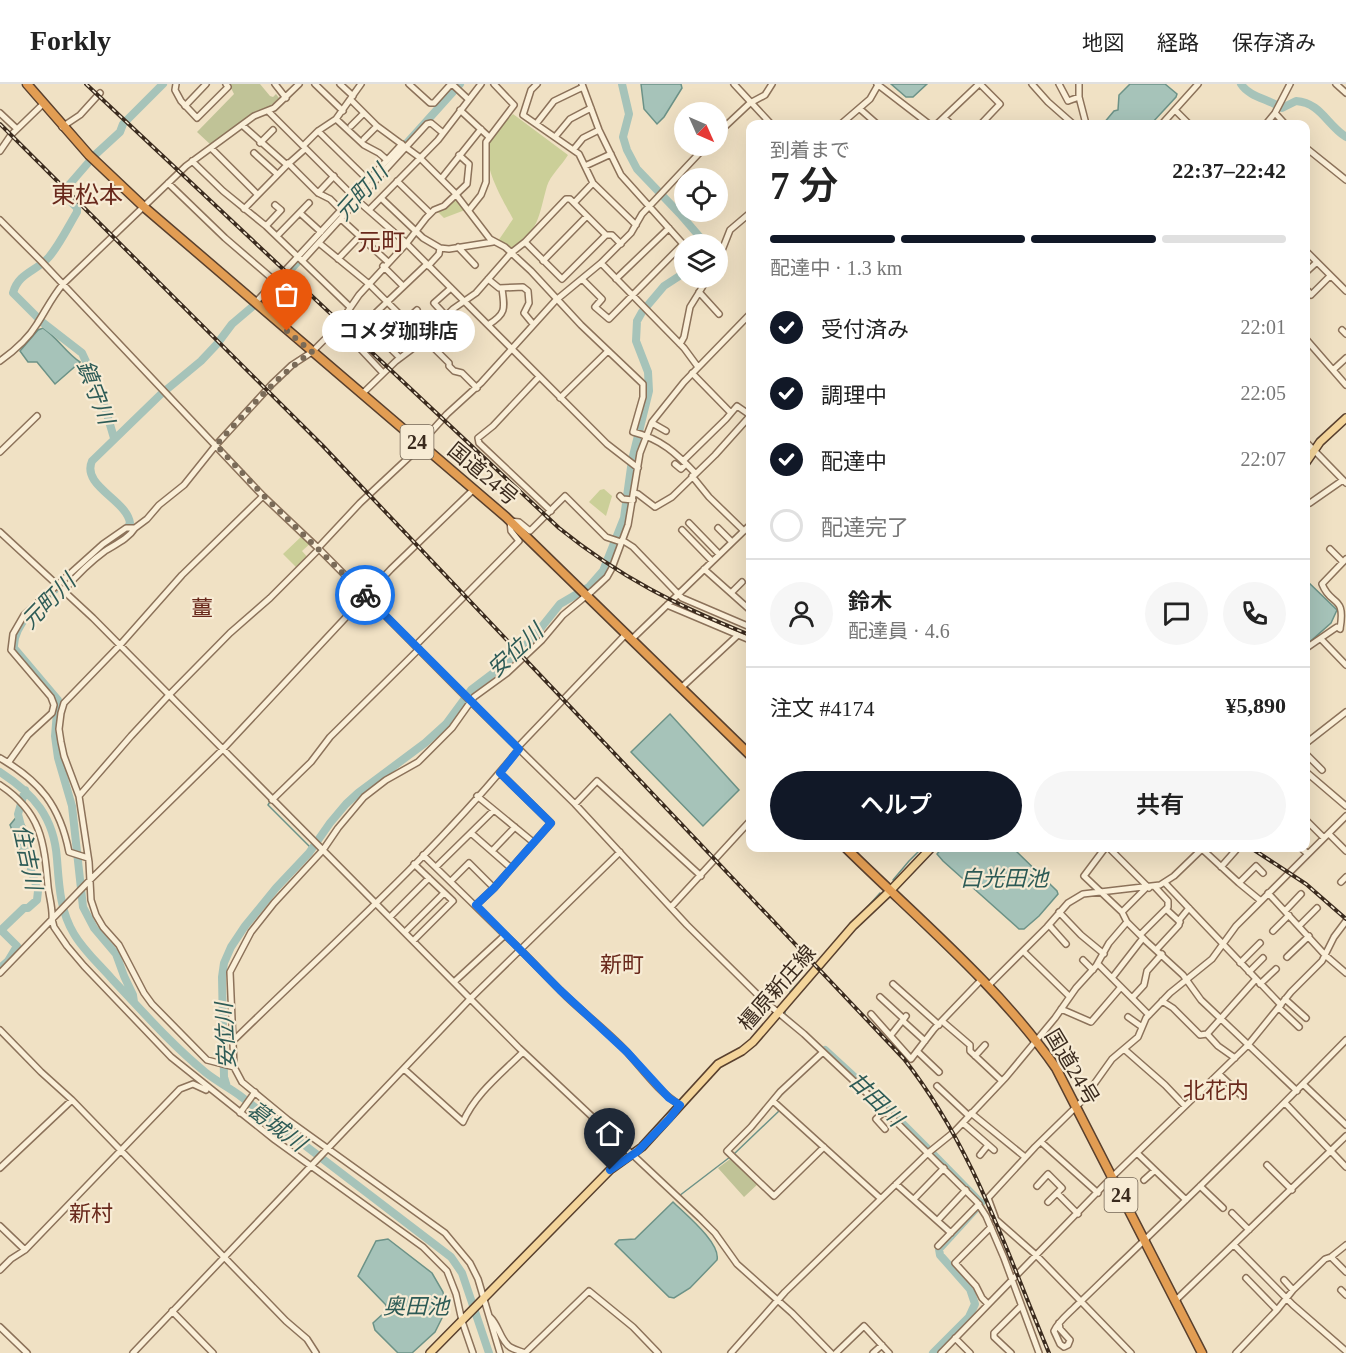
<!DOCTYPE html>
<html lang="ja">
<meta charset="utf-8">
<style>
:root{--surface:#fff;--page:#f6f6f6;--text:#222;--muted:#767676;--line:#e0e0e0;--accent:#111827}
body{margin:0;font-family:"Times New Roman","Noto Sans JP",serif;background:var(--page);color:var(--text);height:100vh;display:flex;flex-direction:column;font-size:22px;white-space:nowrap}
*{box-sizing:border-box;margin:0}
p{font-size:20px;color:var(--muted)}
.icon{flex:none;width:33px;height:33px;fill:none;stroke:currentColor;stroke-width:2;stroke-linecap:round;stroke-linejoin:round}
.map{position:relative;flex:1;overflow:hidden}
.details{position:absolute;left:746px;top:36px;width:564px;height:732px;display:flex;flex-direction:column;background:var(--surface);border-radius:12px;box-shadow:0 6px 24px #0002}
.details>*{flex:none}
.needle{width:39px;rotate:135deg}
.buttons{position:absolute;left:674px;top:18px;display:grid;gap:12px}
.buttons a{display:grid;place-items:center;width:54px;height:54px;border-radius:50%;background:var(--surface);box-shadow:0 6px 24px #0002;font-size:30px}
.pin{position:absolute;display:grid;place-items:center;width:51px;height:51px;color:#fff;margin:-62px -26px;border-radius:50% 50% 50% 0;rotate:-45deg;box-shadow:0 0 6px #0007}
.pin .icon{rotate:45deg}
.courier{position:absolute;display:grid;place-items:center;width:60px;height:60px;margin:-30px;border:4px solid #1a73e8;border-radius:50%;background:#fff;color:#222;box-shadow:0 2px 8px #0007}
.bubble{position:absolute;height:42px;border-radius:21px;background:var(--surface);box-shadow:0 6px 24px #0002;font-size:20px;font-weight:600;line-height:42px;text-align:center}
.headline em{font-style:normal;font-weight:600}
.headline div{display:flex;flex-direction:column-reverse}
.headline{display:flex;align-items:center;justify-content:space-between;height:102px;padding:0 24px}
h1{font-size:39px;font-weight:600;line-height:45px}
.bar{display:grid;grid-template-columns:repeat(4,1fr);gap:9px 6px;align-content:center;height:72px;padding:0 24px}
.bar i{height:8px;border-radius:4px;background:var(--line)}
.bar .current{background:var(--accent)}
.bar p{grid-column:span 4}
.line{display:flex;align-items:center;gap:15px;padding:0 24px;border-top:2px solid var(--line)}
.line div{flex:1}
.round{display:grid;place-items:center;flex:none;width:63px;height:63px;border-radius:32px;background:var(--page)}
ol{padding:0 24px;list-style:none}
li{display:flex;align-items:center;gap:18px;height:66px}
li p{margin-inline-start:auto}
li .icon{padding:6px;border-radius:50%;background:var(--accent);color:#fff;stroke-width:4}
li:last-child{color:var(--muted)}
li i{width:33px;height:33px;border:3px solid var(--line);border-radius:50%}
.primary-button{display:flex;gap:12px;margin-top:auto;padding:12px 24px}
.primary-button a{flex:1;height:69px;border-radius:36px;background:var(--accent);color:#fff;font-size:24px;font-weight:600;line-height:69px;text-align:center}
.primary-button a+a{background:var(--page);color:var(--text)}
header{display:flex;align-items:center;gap:36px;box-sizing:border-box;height:84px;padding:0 30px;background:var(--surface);border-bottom:2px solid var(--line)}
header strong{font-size:28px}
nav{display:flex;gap:33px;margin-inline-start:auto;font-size:21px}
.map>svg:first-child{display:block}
.green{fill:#cbcf98}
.cemetery{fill:#c0c397}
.water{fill:#a6c3b9;stroke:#6c9287;stroke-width:1.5}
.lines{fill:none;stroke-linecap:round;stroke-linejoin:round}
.stream{stroke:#6c9287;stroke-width:1.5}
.river{stroke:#a6c3b9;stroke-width:8}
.minor-casing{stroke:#8c725a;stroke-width:8}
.major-casing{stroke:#59402e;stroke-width:10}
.highway-casing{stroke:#59402e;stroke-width:11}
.minor{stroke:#faefd8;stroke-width:5}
.major{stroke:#f4d59b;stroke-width:7}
.highway{stroke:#e29d53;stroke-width:8}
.rail-casing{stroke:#3b2b1e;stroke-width:4}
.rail{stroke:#f7ebd4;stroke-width:1.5;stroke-dasharray:4.5;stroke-linecap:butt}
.done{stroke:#7a6b58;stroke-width:6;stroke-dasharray:0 10.8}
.route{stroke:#1a73e8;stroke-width:8}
.labels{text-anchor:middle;stroke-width:4.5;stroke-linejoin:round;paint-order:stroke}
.shield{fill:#f7ebd4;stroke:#736555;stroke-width:1.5}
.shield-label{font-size:20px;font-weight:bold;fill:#3b2b1e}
.street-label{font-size:21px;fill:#3b2b1e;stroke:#f7ebd4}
.water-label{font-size:22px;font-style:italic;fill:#2d5b56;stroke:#f7ebd4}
.neighbourhood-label{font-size:22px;fill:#69291c;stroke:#f7ebd4}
.quarter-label{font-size:24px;fill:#69291c;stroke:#f7ebd4}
</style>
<header>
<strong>Forkly</strong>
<nav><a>地図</a><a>経路</a><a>保存済み</a></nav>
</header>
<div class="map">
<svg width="1346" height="1269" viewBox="0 0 1346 1269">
<rect width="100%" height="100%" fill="#f0e1c4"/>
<path class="green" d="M513 30 568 71C562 81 550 92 547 102 538 134 540 145 511 166L506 160 498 157 513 135C502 114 476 74 493 50 498 43 507 36 513 30Z
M453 116H457L465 126 444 134 437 127Z
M604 405 612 412 606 432 589 418 600 406Z
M304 450 312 458 302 467 309 475 298 485 283 470Z"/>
<path class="cemetery" d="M229 0H260L270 12 273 13 276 10 279 14 268 24 211 61 197 48 234 10Z
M733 1073 759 1099 744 1113 718 1084Z"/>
<path class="water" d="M641 0H681L682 4 664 33 657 40 644 25Z
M891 0H927L913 13H906Z
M1130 0H1165L1177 10 1176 13 1151 40H1103L1114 27 1118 26 1119 11Z
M43 244C57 253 66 269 80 278L55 300 37 278H28L20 267 38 246Z
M1305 495 1337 526 1331 539 1305 562Z
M670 630 739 706 703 742 631 668Z
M18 731 29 749 35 794H32L27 782H26L10 741Z
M942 764H1013L1057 807 1058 810 1039 832 1024 845H1019L943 777 937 770Z
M673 1118C685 1130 721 1159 717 1176L690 1204 674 1214 669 1213 615 1160 619 1156 635 1155Z
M388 1155 432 1189 443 1208 446 1226 435 1248 412 1269H398L375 1246 373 1239 386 1227V1221L358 1192 376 1157Z"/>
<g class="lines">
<path class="stream" d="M271 716 268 721 312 765
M893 796 909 777 922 764
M790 908 880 809
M785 925V930L825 966
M776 1017 787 1005
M1060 1035 1067 1028
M734 1070 779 1027 774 1021
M679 1112 730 1073
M981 1119 987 1113"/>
<path class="river" d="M622 0 629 30 623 53 627 66 637 85 680 130 699 152 702 160
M1241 0C1249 13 1269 15 1282 24L1296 17C1321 19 1326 40 1346 53
M407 59 460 0
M96 70 120 48 123 40 163 0
M88 79 62 109 77 124V128C68 143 60 160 49 173 37 187 18 189 13 209L42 238 82 269 101 310 114 354
M262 216 305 170
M96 469 125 450 130 439C127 416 81 402 92 377L160 311 201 277 217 260 232 240 252 223
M74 489C54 508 12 535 14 564L58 616 55 652 58 674 72 722 83 823 94 844 116 870 124 892 133 911 134 918
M0 688C34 710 54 733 57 775 59 801 60 827 74 850 84 867 99 880 112 895 142 927 172 961 205 988 216 997 228 1003 239 1011L451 1173 462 1189 489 1269
M21 742 18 730 25 706
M0 884 8 877 17 862 1 846 24 824H28L37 816 38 807 31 786
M825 966 875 1012 927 1064
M227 1003 224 993 222 893 224 879 231 863 245 842 276 804 309 769 330 739 346 720 358 709 425 659 446 640 471 606 504 581 532 555 560 520 589 503 603 487 624 434 632 376 649 307 648 288 636 257 637 237 642 228 664 202 684 189
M933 1070 981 1119 939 1165 940 1171 970 1205 975 1220 969 1233 933 1269"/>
<g class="minor-casing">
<path id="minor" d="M176 0 175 6 181 17 197 34 228 3 226 0
M275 0 286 14
M315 0 343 27
M340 0 353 12
M409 0 430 19H434L451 0
M452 0 468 15
M537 0 531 6 523 31 579 70 593 99 636 141
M734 0 771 40
M877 0 929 40
M980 0 1000 20 981 40
M1032 0 1048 18 1073 40
M1059 0 1068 17 1079 13
M1079 0V13L1086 40
M1336 0 1346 9
M351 16 377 42 419 73 454 108 490 155 505 163 531 187 581 241 643 300V313L633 348C661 355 676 369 695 389
M185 22 206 0
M860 25 877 40
M460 26 488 52
M1175 26 1189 40
M268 27 358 117 404 157 607 360 638 384
M0 29 17 45
M1275 29 1285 40
M944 34 951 40
M336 35 364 61 379 69 387 76
M536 40 554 17 583 3
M841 40 870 15 878 1
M937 40 979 0
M1162 40 1198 0
M1266 40 1275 29 1290 0
M242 41 287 81
M351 42 364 29
M62 43 80 31 100 9
M318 47 368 96
M717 50 750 19 765 11 772 0
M555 53 570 35 591 24
M364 55 377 42
M260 59 273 46
M304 61 318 47 336 35 361 0
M1305 63 1346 96
M211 64 257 110
M574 65 583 54 599 46
M0 67 11 51 43 20
M254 69 277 90
M192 77 223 107 266 142 350 223
M288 79 318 109 330 115 341 126
M585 82 611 70
M441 95 481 45
M397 97 430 129
M168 99 225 154 275 197
M318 109 334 92
M381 114 423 154 440 164 449 165 493 158
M574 119 593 99
M244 125 287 81 305 65
M369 126 438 56 481 0
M469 126 481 111 486 98V58L514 21 494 0
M300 129 321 148
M341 135 388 178
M0 136 41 177 263 412 318 464 461 608 575 720 687 841 763 916 804 950 875 1017 977 1118 986 1132 1004 1174 1039 1269
M266 142 281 126 275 121
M277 152 309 119
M525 158 562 195 606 151
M319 159 369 200 449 279V282L454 287 462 289 477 304
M458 163 475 181
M1305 166 1346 207
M338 175 360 152
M302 177 427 40 431 39 443 49
M543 177 587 132
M601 179 684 264 698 283
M717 179 730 146 750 129
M383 182 403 202
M428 182 439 170 440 164
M1305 189 1317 178
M488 195 499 204 523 203 528 207 529 219 524 229 533 240
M582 195 602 215 595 223 609 235 683 160 621 91 599 46 582 0
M616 195 669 144
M1308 207 1311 211 1330 192
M699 208 719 230
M255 219 402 60
M446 232 434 219 451 204
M405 237 417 226
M488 241C506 230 505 225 502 205
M1342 246 1346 250
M1305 254 1346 301
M354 258 383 289
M680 260 684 253 690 223 708 194
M400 274 365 239 427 180
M0 277C14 267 28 255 37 240 46 226 52 213 63 200L186 82 254 32 274 24 299 0
M1333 286 1346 274
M692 289 731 329
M539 293 493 342 478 354 479 359 551 427
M362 310 396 277 416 262 453 225 476 209 511 169 525 158 566 115H570L606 151H612L621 160
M560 314 608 267
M652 339 666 347
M1305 357 1346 399
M420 360 447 330 481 299 555 217 601 179 631 149 642 130 706 62
M0 368 37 332
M683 377 726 335 737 322 750 331
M675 380 681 385 686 380
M692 392 709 413 744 447
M634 409 638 410 655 423 672 413 715 371 750 332
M620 412 623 415 633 416
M1310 419 1343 396
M689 439 719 470
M718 444 732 458
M682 446 712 477
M0 448 93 534 519 964 700 1134 715 1149 737 1180 792 1229 831 1269
M622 456 633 463 682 514 750 543
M318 464 360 419 422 361
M1330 465 1343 478
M704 485 750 526
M64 506C76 492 90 478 105 467 116 460 128 455 135 444
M731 509 742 498
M667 521 750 556
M1340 545C1346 510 1331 523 1322 500L1346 475
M1321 555 1346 581
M631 556 750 441
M416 561 519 457 511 447 510 437 519 438 530 447 565 412 606 453 621 458
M1305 565 1334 545 1337 543 1340 545
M681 604 738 551
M1305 660 1346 628
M518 663 626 550
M1305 669 1322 686
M0 674C40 697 60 722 69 768L88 774
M8 679 28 651 52 629 54 621 51 613 11 566 13 550 24 531 103 460 126 444H135L147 435 159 421 184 401 216 361 272 300 292 281 312 268 337 243 359 211 406 160 426 134 434 126 444 122 467 100 469 80 459 71
M1305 687 1346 722
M0 701C41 728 44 757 48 802 49 813 53 824 52 835L54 843 67 862 84 882 171 973 275 1056 423 1163 447 1187 456 1210 462 1237 473 1269
M79 712 131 652 169 611 230 549 270 514 319 465
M477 712 533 758
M272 716 311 678 330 653 419 565
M575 720 597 697 701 792
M1305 735 1324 754
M471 749 511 784
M1329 750 1346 767
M1105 764 1084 792 1122 828 1127 838 1147 858 1183 891 1201 916 1297 1007
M1109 764 1149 804
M1301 764 1308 770
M1202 765 1239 799 1261 817
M492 767 515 743
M423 771 505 851
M436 783 494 726
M1221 783 1236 766
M451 797 469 779 494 804
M1341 798 1346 793
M1165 799 1281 921
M1239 799 1256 782 1263 789
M1268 809 1325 871 1346 889
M476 821 494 804 551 739 500 689
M671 823 750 737
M1167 826 1180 838
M1285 827 1301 810
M1059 828 1081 851 1104 870
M1122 828 1146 804
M390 833 429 794
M1049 841 1066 860
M1300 841 1317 824
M1273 847 1289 831
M405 848 444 809
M1140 851 1168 823V817L1155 803
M413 857 453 817 414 780
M1156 866 1179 841 1180 835 1189 824
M1023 867 1069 912
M1287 873 1309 852
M1083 876 1093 886
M1240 879 1260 859
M1098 880 1149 931
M1249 888 1263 874
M0 889 88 798 222 666 391 485 474 405
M1112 894 1143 854
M454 898 505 851C527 871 546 893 567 913 586 931 607 947 625 966 643 985 657 1007 680 1021
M893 900 939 941
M1260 900 1276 885
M988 902 1047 843 1068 819 1083 810 1160 801 1174 792 1203 764
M880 913 904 935
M1132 914 1144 901 1147 887 1162 870
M1285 915 1306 934
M1162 917 1173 924 1200 951 1207 950 1218 962 1235 974
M1279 924 1299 943
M1061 925 1091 938 1121 903
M871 930 911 975 934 945 982 895
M1128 933 1142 943
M903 937 925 957
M942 937 970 961V967L1002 997
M0 946 41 988 72 1016 286 1237 307 1255 316 1269
M1207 950 1256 895
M891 951 906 932
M234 956C331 861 434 770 519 665
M1124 965 1165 1001 1185 1022
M823 968 780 1008 751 1043 727 1067 774 1112 824 1063
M918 968 939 988
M975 972 985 961
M234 983 207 976 152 920 144 909 119 861 103 843 96 831 91 816 89 778 79 712 64 672 61 658 59 645 61 629 64 619 120 561 182 491 263 412
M404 985 463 1038C475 1010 501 990 523 968
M1219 990 1244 1014
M1303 1000 1346 1041
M937 1002 969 1032
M773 1017 880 1114
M1285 1019 1346 1083
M885 1027 876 1035 885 1045
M240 1029 255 1008
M971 1029 1025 1073
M963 1039 994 1066
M1041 1058 1098 1109
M1137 1069 1186 1116
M980 1071 988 1061
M1267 1081 1292 1106
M0 1084 72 1016
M1144 1096 1154 1087
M896 1100 951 1149
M1037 1102 1048 1090 1062 1104 1048 1118
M1200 1102 1223 1124
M1057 1109 1078 1130
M914 1115 944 1084
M1232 1129 1249 1146
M993 1133 1036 1171 1131 1269
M995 1133 988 1114 1035 1063 1082 1017 1112 975 1138 953 1146 934 1170 909 1212 875 1236 842 1346 732
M938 1136 966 1106
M0 1142 25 1166
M1234 1161 1293 1221 1346 1267
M938 1162 979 1120
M1331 1173 1346 1188
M0 1186 11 1175 25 1166 180 1005 193 1000 206 1006
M1246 1194 1277 1226
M1284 1196 1293 1206
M1341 1206 1346 1211
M1175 1217 1346 1052
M988 1220 982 1214 976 1202 955 1179 991 1143
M172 1227 213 1269
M490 1233C499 1241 500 1256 510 1263 515 1266 520 1267 525 1269
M1059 1239 1060 1245 1070 1256 1068 1261 1064 1263 1060 1260 1054 1247C1058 1238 1068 1230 1075 1223 1093 1206 1110 1189 1128 1172 1202 1101 1275 1029 1346 956
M0 1243 27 1269
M955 1254 970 1269
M133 1269 470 915 620 768
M500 1269 478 1195 470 1179 445 1149 288 1036 242 998 234 983 230 888 251 848 274 819 323 766 338 744 364 713 386 696 418 678 452 644 474 613 507 589 542 556 563 531 592 507 607 493 612 484 628 441 640 369 652 338 684 298 750 230
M525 1269 589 1207 633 1243 658 1269
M731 1269 785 1208 928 1069 954 1048 1006 993 1055 934 1076 904 1096 882 1109 859 1127 838
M836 1269 864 1242 889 1269
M873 1269 882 1261
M941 1269 1111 1094 1248 961 1291 908 1322 877 1334 853 1346 837
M1011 1269 994 1253V1249L1021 1222
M1236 1269 1277 1226 1293 1206 1325 1175 1331 1173 1346 1161"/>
</g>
<g class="major-casing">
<path id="major" d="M1305 380 1320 358 1346 334
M430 1269 610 1086 642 1063 718 980 742 967 753 958 853 842 890 807 931 764"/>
</g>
<g class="highway-casing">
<path id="highway" d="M27 0 89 71 144 123 506 433 750 671
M846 764C918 835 998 901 1056 984L1202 1269"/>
</g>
<use href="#minor" class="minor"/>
<use href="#major" class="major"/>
<use href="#highway" class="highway"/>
<g class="rail-casing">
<path id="rail" d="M86 0 559 444C621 494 676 521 750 551
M0 40 322 361 904 975C974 1064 1006 1167 1049 1269
M1251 764 1306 800 1346 835"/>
</g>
<use href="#rail" class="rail"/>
</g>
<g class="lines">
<path class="done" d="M287 247 312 268C275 293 247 328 216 361L264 412 365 511"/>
<path class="route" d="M365 511 519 665 500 689 551 739 494 804 476 821 560 906 627 968 669 1014 680 1021 669 1035 638 1067 610 1086"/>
</g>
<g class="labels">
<g class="shield">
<rect x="400.5" y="341" width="33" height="34" rx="4.5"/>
<rect x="1104.5" y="1094" width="33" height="34" rx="4.5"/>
</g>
<g class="shield-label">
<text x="417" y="365">24</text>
<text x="1121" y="1118">24</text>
</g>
<g class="street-label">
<text transform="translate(483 390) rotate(40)" y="7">国道24号</text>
<text transform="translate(777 904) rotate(-49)" y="7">橿原新庄線</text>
<text transform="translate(1072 983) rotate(59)" y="7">国道24号</text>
</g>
<g class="water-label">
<text transform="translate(361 108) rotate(-48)" y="8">元町川</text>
<text transform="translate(96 308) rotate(69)" y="8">鎮守川</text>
<text transform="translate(48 517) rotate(-46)" y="8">元町川</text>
<text transform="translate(515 566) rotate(-43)" y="8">安位川</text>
<text transform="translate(28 773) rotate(78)" y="8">住吉川</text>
<text x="1004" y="802">白光田池</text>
<text transform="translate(225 952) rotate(-93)" y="8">安位川</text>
<text transform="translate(876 1015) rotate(44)" y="8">甘田川</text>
<text transform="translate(277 1042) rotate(37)" y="8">葛城川</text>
<text x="416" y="1230">奥田池</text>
</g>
<g class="neighbourhood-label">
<text x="202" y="532">薑</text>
<text x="622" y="888">新町</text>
<text x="1216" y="1014">北花内</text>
<text x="91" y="1137">新村</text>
</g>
<g class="quarter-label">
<text x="87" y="119">東松本</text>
<text x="381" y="166">元町</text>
</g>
</g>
</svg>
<div class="buttons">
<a><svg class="needle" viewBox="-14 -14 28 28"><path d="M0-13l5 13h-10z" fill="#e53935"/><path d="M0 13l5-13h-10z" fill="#767676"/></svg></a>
<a><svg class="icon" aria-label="locate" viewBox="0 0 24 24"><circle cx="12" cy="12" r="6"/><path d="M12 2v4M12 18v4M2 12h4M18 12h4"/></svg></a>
<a><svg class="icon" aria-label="layers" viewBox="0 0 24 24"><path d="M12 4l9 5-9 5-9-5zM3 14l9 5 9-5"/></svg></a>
</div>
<div class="pin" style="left:287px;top:247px;background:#ea580c"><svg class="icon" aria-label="bag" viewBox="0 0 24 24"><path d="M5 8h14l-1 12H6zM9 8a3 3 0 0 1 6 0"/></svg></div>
<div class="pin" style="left:610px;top:1086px;background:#1f2937"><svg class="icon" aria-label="home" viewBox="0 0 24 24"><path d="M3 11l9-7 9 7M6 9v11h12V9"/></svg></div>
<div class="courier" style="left:365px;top:511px"><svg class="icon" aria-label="bike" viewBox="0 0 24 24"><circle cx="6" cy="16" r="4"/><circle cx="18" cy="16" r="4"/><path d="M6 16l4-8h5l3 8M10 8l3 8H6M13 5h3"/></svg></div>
<div class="bubble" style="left:322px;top:226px;width:153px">コメダ珈琲店</div>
<section class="details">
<div class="headline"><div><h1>7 分</h1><p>到着まで</p></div><em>22:37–22:42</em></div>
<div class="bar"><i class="current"></i><i class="current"></i><i class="current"></i><i></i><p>配達中 · 1.3 km</p></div>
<ol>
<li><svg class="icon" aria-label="check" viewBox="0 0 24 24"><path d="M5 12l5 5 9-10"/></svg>受付済み<p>22:01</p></li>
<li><svg class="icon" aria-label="check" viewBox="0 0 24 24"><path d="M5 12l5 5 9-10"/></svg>調理中<p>22:05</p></li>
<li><svg class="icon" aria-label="check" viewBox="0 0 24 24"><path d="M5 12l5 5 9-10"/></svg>配達中<p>22:07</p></li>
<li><i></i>配達完了</li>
</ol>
<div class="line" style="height:108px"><a class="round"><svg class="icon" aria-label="person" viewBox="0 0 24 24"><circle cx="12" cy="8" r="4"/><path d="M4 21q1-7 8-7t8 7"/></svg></a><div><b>鈴木</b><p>配達員 · 4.6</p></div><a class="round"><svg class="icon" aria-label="chat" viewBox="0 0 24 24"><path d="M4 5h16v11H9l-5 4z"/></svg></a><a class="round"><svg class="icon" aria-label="phone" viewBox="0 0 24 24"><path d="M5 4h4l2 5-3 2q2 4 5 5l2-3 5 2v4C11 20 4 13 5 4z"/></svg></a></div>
<div class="line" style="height:78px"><div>注文 #4174</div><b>¥5,890</b></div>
<div class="primary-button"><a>ヘルプ</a><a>共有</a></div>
</section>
</div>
